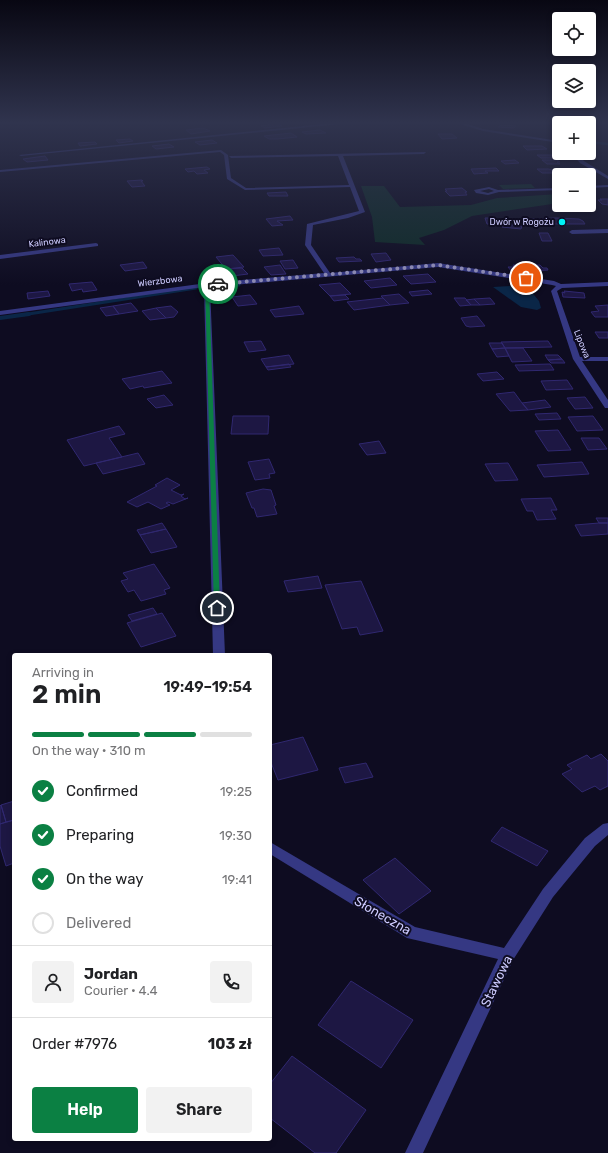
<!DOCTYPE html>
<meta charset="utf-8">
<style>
:root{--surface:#fff;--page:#f2f2f2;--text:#202124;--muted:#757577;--line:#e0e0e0;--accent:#0b8043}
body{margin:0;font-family:Rubik,sans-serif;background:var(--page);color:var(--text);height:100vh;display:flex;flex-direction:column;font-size:15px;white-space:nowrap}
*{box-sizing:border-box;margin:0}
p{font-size:13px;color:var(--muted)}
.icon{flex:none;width:22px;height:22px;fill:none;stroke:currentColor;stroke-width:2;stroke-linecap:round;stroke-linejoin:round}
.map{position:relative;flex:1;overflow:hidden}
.panel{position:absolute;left:12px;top:653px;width:260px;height:488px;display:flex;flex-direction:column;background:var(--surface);border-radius:4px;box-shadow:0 2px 6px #0003}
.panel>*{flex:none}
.fabs{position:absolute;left:552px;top:12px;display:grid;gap:8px}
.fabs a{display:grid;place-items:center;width:44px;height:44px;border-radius:4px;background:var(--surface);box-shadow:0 2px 6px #0003;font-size:20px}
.pin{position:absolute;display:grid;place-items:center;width:34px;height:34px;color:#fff;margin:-17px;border:2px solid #fff;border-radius:50%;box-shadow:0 1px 4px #0007}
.courier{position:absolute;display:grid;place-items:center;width:40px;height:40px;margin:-20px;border:3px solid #0b8043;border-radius:50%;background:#fff;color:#222;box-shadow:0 1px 5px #0007}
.headline em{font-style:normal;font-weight:600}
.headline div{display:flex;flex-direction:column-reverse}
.headline{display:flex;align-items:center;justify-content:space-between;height:68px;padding:0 20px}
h1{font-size:26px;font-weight:600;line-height:30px}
.bar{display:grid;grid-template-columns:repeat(4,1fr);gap:6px 4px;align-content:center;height:48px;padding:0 20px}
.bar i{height:5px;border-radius:3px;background:var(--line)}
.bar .selected{background:var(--accent)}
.bar p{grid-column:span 4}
.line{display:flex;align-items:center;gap:10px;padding:0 20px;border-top:1px solid var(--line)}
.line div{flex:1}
.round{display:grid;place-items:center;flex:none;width:42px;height:42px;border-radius:4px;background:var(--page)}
ol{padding:0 20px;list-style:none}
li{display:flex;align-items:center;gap:12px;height:44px}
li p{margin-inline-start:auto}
li .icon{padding:4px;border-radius:50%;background:var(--accent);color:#fff;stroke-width:4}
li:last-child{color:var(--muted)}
li i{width:22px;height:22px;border:2px solid var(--line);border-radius:50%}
.action{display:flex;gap:8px;margin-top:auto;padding:8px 20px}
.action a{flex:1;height:46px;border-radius:4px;background:var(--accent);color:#fff;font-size:16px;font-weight:600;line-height:46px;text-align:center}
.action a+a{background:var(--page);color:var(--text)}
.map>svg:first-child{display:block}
.green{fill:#0f2b28}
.water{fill:#0a2647}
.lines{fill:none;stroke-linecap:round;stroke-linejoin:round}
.stream-far2{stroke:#0a2647;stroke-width:2.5}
.stream-far1{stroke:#0a2647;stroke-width:3}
.stream{stroke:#0a2647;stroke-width:4}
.building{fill:#1d1743;stroke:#302870}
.minor{fill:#353883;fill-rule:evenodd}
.route{fill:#0b8043}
.done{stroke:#8b89b1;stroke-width:4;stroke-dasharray:0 7.2}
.poi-dot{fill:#00f3f7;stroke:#0e0c21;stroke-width:1.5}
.labels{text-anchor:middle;stroke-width:4;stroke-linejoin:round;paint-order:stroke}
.far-poi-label{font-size:9px;fill:#ceccff;stroke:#0e0c21;text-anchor:end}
.far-street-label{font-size:9px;fill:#ceccff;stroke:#0e0c21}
.near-street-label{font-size:13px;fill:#ceccff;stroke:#0e0c21}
</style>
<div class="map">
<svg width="608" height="1153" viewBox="0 0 608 1153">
<rect width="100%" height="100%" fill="#0e0c21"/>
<path class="green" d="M531 184 535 188 503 189 499 185Z
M361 186H384L400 207 471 205 497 198 559 194V203L472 216 444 230 419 238 425 245 375 242 372 217Z"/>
<path class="water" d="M510 286 530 290 539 301 541 308 537 310 521 307 493 287Z"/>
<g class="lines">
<path class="stream-far2" d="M589 142 608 144"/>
<path class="stream-far1" d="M218 286 239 285
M22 315 196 288"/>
<path class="stream" d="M0 318 29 314"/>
</g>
<path class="building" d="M277 123 282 126 265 128 261 126Z
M501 125 516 126 514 128 498 127Z
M203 128 210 131 191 134 186 130Z
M320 130 326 133 306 134 302 132Z
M291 133 297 137 277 139H269L264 136Z
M438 134H452L457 138 442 139Z
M130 139 133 141 119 143 116 140Z
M212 140 217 143 200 145 195 142Z
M95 142 97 144 80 146 78 143Z
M169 144 174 147 156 149 152 146Z
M523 146H542L547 149 527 150Z
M537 155H554L558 158H541Z
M45 156 48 160 27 162 23 159Z
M515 160 519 163 505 164 501 161Z
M542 160H557L560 162H557L560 164H547Z
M207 167 210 169 204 170 208 173 197 174 194 171 188 172 185 169Z
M496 168 499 171H485L488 173 474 174 471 169Z
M537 169H549L554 171 553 172 554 173H542Z
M142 180 143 181H141L145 186 132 187 127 181Z
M462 188 467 192H465L467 195 450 196 445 191H447L445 189Z
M286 192 288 196H269L267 193Z
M600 199H608V205L602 204 598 200H602Z
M563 205H573V210L563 209Z
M290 216 293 220 277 221 283 225 272 226 266 219Z
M485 218H493L495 224H487Z
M556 218 579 219 583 221 585 224H541L538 219Z
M529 219H538L542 225H532Z
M503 224 522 226 521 229 502 227Z
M539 233H548L552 241H542Z
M279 248 283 255 263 256 259 250Z
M386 253 391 260 376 262 371 254Z
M233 255 244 267 226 269 216 257Z
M354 257 356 259H360L362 261 339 262 336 258Z
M293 260 298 268 285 269 280 261Z
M143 262 147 268 125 271 120 265Z
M280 265 286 274 271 275 264 267Z
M513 265H540L543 268H547L548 270 512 272 508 267H514Z
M242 268 248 274 232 276 226 269Z
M428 274 436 282 411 284 403 276Z
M390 278 397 285 371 288 364 281Z
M92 282 97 290 83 292 82 289 72 291 69 284Z
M340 283 351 294 330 296 319 285Z
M428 290 432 294 412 296 409 292Z
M48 291 50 296 28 299 27 293Z
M564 291 584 293 585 298 563 297 562 292 565 293Z
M399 294 409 303 390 305 381 296Z
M250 295 257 304 238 306 232 297Z
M345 295 349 299 334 301 330 296Z
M383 298 390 305 354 310 347 302Z
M454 298H465L471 305 460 306Z
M490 298 495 304 480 305 474 299Z
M474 299 480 305H471L466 300Z
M131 303 138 311 119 314 113 306Z
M608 305V317H595L591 312 599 311 595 306Z
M113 306 119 314 106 316 100 308Z
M171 306 178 312 174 317 166 318 156 308Z
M299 306 304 314 275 317 270 310Z
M156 308 166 318 150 320 142 311Z
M477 316 485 326 470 327 466 326 461 318Z
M595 332H608V338H599Z
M261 341 266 350 249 352 244 342Z
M548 341 552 347 505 348 501 342Z
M489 343H502L505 348 492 349Z
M505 348 509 356 497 357 492 349Z
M505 348H523L532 361 512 362Z
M289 355 294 364 266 367 261 359Z
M545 355H558L562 359 548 360Z
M562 359 565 363H551L548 360Z
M289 364 291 367 268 370 266 367Z
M550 364 554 370 519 371 515 365Z
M162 371 172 383 144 388 143 386 130 389 122 379Z
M497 372 504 379 483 381 477 374Z
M567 380 573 389 546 390 541 381Z
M514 392 522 403 528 410 510 411 496 394Z
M164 395 173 405 156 408 147 399Z
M585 397 593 408 575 409 567 398Z
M545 400 551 407 528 410 522 403Z
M557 413 561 419 539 420 535 414Z
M233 416H269L268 434H231Z
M593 416 603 430 577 431 568 417Z
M119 426 125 434 109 438 122 457 84 466 67 440Z
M558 430 571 450 548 451 535 431Z
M581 438H599L607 449 588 450Z
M379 441 386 453 367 455 359 444Z
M138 453 145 464 103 474 96 463Z
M269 459 275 473 269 474 270 478 255 480 248 462Z
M582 462 589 474 544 477 537 465Z
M508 463 518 480 495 481 485 464Z
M167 478 180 485 171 490 181 495 184 494 181 496 185 499 188 498 173 504 168 502 166 503 170 505 161 509 148 502 137 507 127 502 157 486 155 485Z
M263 489 271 490 276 505 274 506 277 514 257 517 254 508H252L246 493Z
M551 498 557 510H551L556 519 537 520 533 511H527L521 499Z
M596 518H608V523H599Z
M162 523 166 529 140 535 137 530Z
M599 523H608V534L581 536 575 525Z
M166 529 177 547 151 553 140 535Z
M154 564 170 588 164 590 166 594 141 601 134 590 128 592 121 581 128 579 123 573Z
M318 576 322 588 288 592 284 581Z
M361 581 383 631 360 635 357 627 342 629 325 585Z
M153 608 157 614 132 621 128 615Z
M162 613 176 636 141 647 127 623Z
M303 737 318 770 278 780 270 760V745Z
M601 754 608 761V786L600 790 595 786 582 792 562 774 572 769 567 765 587 755 591 759Z
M366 763 373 777 345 783 339 768Z
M14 801V820L6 822 1 805Z
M1 805 6 822 0 824V806Z
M14 820V863L6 866 0 846V824Z
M502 827 548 851 537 866 491 841Z
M395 858 431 891 399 914 363 880Z
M351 981 413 1020 381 1068 318 1025Z
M292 1056 366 1110 336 1153H315L270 1118V1084Z"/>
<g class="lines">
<path class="minor" d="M332 123H350L21 156 19 155Z
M457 123H465L483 129 559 141V143L483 131Z
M589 123H591V124L589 125Z
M221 150 228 155 231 178 246 188 349 185 338 156 231 158 229 156 426 152 424 154 343 156 365 212 348 218 313 225 311 245 330 273 438 263 554 281 561 284 608 282V286L562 288 557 291 580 357H608V361H582L608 400V408H605L573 359 551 291 556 286 552 285 438 267 210 287 225 655H213L204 287 0 315V311L207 283 324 273 305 245 307 224 359 211 350 187 245 190 227 179 224 155 220 152 0 172V170Z
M571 153H575L584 161 608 176V179L580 163Z
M608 185V187L589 188V186Z
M489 187 498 190 559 188V190L499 192 488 195 476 193 474 190ZM489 189 494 191 488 193 480 191Z
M608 229V233L572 234 569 232 572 230Z
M96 243 98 244V246L0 259V255Z
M608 823V835L595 846 553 897 513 960 423 1153H405L498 959 407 938 270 854V842L415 927 504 948 543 889 585 838 603 824Z"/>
</g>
<linearGradient id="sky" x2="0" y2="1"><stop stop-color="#080712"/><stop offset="0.43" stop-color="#30344e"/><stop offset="1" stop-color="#30344e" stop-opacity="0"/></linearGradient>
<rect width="608" height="285" fill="url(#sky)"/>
<path class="route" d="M218 282 220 284 209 286 220 608 217 610 214 608 205 285Z"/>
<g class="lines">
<path class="done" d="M218 284 438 265 526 278"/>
</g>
<circle class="poi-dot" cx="562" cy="222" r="4"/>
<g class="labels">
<g class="far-poi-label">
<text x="554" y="225">Dwór w Rogożu</text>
</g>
<g class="far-street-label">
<text transform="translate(47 242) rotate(-7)" y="3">Kalinowa</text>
<text transform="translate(160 281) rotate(-7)" y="3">Wierzbowa</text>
<text transform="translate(582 344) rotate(68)" y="3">Lipowa</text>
</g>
<g class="near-street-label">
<text transform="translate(383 915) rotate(30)" y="5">Słoneczna</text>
<text transform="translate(496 981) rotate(-64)" y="5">Stawowa</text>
</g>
</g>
</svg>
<div class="fabs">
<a><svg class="icon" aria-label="locate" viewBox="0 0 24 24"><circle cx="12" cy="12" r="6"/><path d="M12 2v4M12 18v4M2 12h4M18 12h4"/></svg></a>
<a><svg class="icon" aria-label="layers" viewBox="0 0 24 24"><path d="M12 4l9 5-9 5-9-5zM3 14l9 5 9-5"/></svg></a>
<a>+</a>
<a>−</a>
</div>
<div class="pin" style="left:526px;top:278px;background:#ea580c"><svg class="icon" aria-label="bag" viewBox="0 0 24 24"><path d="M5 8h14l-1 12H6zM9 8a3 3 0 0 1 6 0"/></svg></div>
<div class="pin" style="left:217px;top:608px;background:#1f2937"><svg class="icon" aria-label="home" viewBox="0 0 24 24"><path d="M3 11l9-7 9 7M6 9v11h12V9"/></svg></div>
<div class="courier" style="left:218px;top:284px"><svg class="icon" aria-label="car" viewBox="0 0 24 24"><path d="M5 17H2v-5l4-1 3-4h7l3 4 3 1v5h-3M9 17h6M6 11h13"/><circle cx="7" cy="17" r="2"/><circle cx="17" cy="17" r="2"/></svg></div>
<section class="panel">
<div class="headline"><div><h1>2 min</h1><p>Arriving in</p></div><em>19:49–19:54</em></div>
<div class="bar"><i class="selected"></i><i class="selected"></i><i class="selected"></i><i></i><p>On the way · 310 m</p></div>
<ol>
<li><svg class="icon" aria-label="check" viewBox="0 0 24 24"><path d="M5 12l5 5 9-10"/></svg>Confirmed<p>19:25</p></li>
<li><svg class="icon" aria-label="check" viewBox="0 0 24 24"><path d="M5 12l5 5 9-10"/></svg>Preparing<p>19:30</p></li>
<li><svg class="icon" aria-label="check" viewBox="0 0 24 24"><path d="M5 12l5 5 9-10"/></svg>On the way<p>19:41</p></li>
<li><i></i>Delivered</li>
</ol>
<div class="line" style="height:72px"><a class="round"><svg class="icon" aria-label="person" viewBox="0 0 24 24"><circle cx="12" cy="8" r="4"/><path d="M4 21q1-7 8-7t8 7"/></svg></a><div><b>Jordan</b><p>Courier · 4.4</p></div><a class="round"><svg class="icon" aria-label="phone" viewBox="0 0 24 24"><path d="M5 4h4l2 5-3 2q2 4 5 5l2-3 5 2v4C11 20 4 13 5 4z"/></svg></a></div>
<div class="line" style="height:52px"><div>Order #7976</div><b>103 zł</b></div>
<div class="action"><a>Help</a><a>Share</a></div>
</section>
</div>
